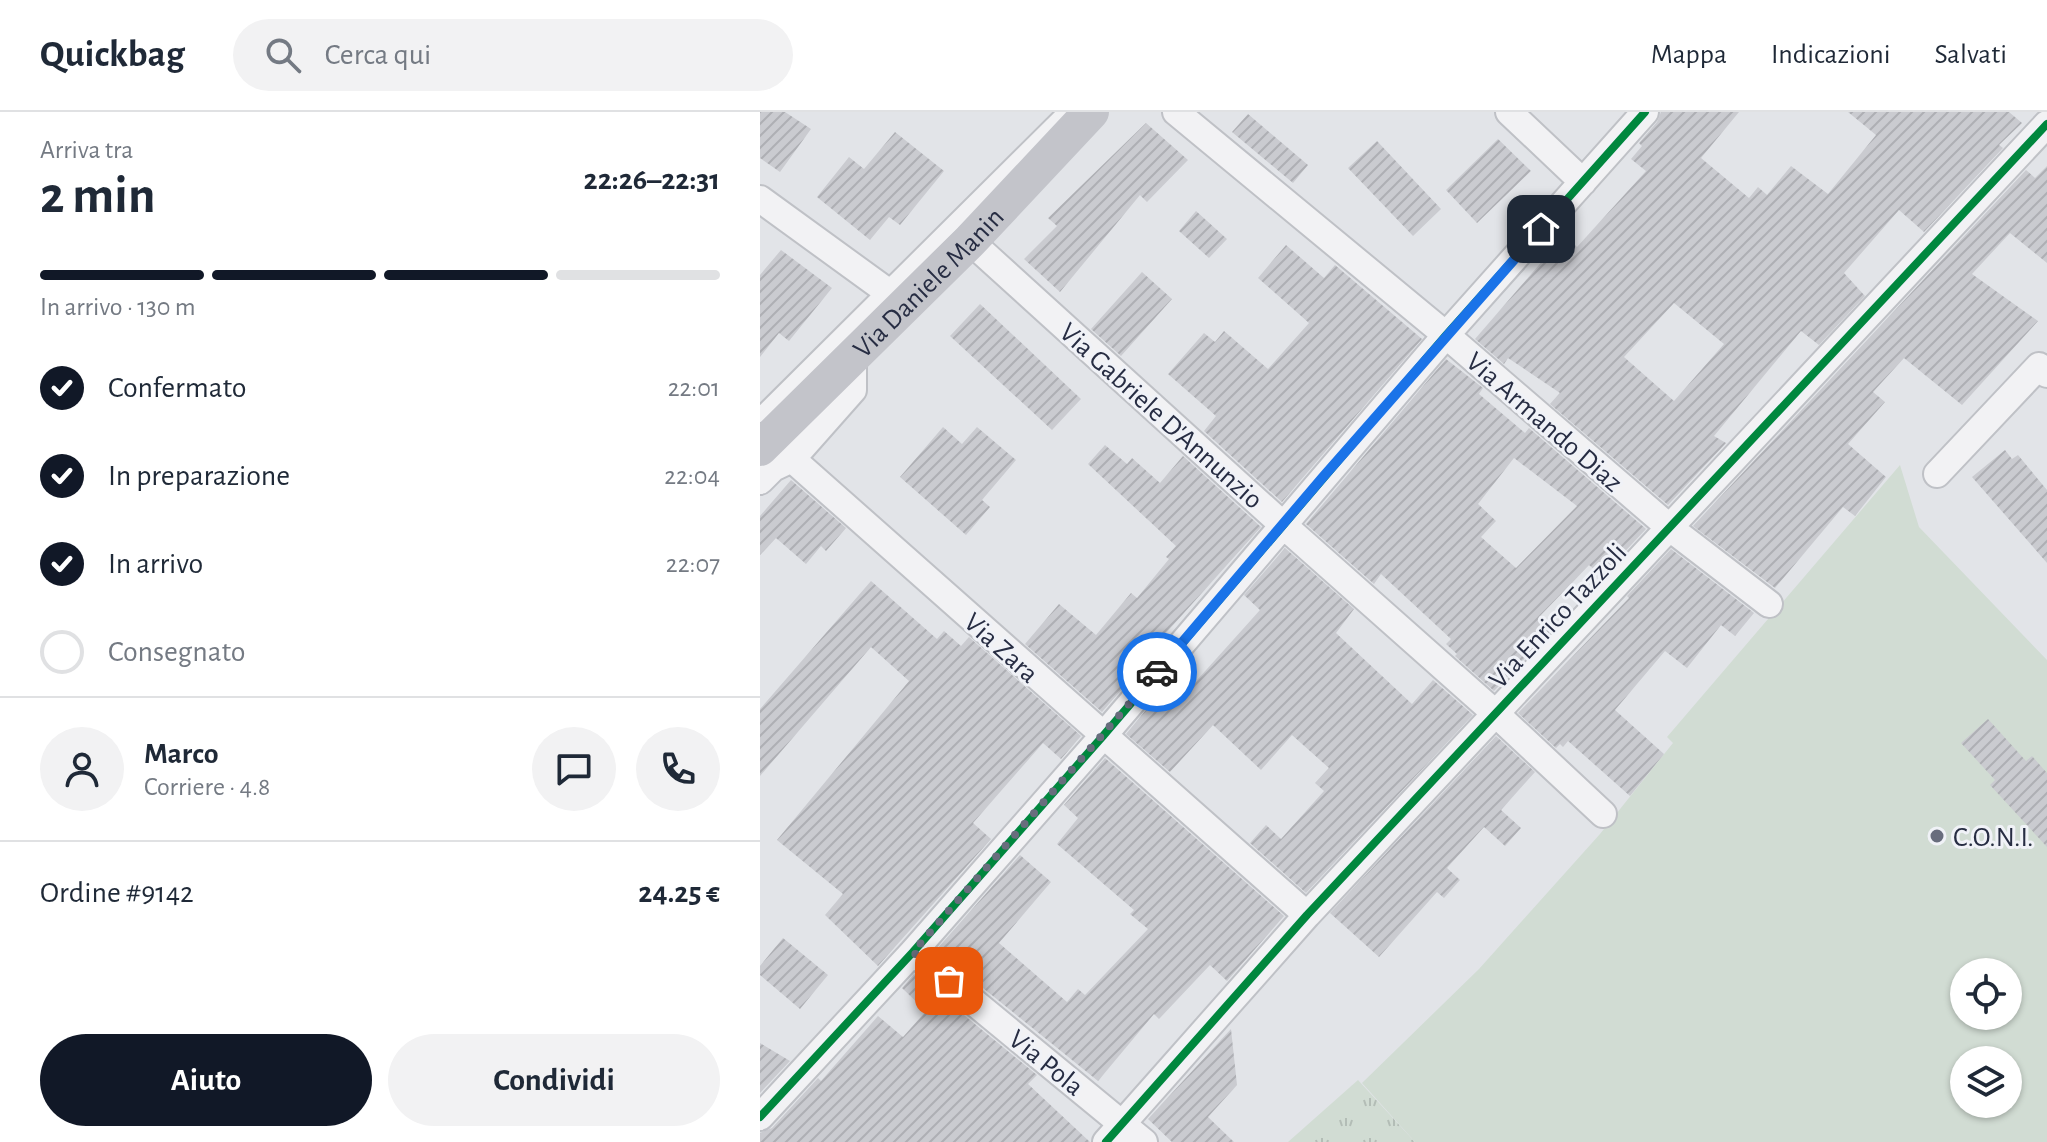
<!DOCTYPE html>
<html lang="it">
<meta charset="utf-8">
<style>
:root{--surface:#fff;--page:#f2f2f3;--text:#1f2937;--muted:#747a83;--line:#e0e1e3;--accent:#111827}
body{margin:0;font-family:"Alegreya Sans",sans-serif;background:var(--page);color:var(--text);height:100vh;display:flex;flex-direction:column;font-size:30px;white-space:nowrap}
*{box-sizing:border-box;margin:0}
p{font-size:26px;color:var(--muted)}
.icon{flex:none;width:44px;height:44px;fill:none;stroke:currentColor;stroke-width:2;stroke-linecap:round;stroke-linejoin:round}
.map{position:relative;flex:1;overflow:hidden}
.sheet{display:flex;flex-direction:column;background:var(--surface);width:760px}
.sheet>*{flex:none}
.fabs{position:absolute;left:1190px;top:846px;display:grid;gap:16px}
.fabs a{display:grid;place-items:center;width:72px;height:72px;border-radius:50%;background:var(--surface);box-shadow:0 2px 6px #0004;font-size:40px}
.pin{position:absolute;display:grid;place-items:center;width:68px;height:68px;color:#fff;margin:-34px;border-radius:16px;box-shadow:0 4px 12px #0006}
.courier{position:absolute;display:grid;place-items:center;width:80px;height:80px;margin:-40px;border:6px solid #1a73e8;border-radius:50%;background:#fff;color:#222;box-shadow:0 2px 10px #0007}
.summary em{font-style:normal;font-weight:700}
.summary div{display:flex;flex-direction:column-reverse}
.summary{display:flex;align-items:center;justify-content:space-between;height:136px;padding:0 40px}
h1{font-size:52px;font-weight:700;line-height:60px}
.bar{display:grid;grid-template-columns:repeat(4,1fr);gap:12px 8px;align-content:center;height:96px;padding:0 40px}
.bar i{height:10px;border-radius:6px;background:var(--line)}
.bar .current{background:var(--accent)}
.bar p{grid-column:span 4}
.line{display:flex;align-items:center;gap:20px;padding:0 40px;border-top:2px solid var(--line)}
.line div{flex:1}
.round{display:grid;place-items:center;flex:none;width:84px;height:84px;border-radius:42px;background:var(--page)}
ol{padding:0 40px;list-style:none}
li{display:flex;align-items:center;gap:24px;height:88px}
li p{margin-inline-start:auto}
li .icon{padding:8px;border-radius:50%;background:var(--accent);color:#fff;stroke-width:4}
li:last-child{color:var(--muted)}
li i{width:44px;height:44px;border:4px solid var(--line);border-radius:50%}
.button{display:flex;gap:16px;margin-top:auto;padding:16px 40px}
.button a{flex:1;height:92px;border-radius:48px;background:var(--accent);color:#fff;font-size:32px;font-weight:700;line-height:92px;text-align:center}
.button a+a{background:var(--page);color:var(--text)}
header{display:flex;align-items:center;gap:48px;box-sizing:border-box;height:112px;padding:0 40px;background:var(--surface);border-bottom:2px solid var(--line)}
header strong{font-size:38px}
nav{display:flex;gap:44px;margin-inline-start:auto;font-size:28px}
.search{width:560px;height:72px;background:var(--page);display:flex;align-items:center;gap:20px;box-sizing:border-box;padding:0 28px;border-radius:44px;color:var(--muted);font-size:30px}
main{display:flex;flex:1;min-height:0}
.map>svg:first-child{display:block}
.grass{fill:url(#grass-tufts)}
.garden{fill:#d1dcd3;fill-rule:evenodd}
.building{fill:url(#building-hatch);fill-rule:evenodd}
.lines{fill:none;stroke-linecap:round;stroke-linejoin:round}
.lane-casing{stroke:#bfc1c6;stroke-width:18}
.street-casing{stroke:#bfc1c6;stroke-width:30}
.lane{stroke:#f2f2f4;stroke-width:14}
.street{stroke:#f2f2f4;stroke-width:26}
.secondary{stroke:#c3c4ca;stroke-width:36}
.cycleway-casing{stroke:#f0f2f7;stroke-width:13}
.cycleway{stroke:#00873e;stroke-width:8}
.done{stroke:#686d7d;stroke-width:8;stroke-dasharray:0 14.4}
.route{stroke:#1a73e8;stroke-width:10}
.poi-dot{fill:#686d7d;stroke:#f0f2f7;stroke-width:3}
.labels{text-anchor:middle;stroke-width:6;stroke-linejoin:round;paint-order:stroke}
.street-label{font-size:28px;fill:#272d43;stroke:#f0f2f7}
.poi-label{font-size:28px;fill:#272d43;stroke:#f0f2f7;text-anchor:start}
</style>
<header>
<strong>Quickbag</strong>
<div class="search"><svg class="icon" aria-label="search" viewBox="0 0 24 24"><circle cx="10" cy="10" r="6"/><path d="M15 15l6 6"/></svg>Cerca qui</div>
<nav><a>Mappa</a><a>Indicazioni</a><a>Salvati</a></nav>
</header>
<main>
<section class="sheet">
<div class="summary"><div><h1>2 min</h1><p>Arriva tra</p></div><em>22:26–22:31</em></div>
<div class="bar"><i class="current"></i><i class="current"></i><i class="current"></i><i></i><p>In arrivo · 130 m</p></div>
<ol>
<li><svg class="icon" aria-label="check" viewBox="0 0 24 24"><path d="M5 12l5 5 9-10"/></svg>Confermato<p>22:01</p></li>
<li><svg class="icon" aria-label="check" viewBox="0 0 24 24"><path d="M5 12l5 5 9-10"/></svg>In preparazione<p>22:04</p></li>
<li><svg class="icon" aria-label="check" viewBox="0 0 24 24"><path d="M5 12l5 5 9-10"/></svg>In arrivo<p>22:07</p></li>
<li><i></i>Consegnato</li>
</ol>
<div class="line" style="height:144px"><a class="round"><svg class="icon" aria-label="person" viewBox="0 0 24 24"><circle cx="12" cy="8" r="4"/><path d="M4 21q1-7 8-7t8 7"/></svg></a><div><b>Marco</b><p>Corriere · 4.8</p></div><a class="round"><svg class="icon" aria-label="chat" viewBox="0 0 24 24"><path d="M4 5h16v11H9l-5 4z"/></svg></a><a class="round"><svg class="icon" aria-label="phone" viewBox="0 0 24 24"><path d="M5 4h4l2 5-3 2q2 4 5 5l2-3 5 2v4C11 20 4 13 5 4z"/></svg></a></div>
<div class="line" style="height:104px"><div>Ordine #9142</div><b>24.25 €</b></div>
<div class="button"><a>Aiuto</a><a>Condividi</a></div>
</section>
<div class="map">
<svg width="1287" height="1030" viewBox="0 0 1287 1030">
<defs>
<pattern id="grass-tufts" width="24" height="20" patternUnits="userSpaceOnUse" patternTransform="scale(2)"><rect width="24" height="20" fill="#d1dcd3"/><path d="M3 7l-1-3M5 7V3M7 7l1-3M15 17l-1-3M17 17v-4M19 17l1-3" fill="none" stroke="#b3bdb6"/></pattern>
<pattern id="building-hatch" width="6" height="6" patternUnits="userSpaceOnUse" patternTransform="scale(2)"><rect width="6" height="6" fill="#cacbd0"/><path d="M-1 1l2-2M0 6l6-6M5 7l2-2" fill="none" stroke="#aeafb4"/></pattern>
</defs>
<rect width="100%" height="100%" fill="#e2e4e8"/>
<path class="grass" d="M598 968 655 1030H528Z"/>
<path class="garden" d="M1140 353 1159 415 1287 548V1030H655L602 971 719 857 840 722 913 631 907 625ZM1204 860H1248V904H1204ZM1204 948H1248V992H1204Z"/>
<path class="building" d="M0 0H25L51 17 20 60 0 46Z
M901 0H979L941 46 989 86 998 75 1007 83 1031 54 1068 82 1116 23 1088 0H1249L1262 11 1239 33 1243 36 1164 120 1139 98 1084 161 1105 184 1059 233 1041 219 954 324 966 331 908 393 790 292 800 281 748 246 744 252 715 227 804 124 817 135 886 59 871 47 882 34 879 31 897 10ZM914 191 964 232 914 289 864 245Z
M488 2 548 53 533 71 472 20Z
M386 11 428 48 387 90 380 83 300 180 264 147 297 114 288 106Z
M135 20 184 59 140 113 129 105 110 128 57 85 89 45 104 57Z
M738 27 771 59 717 111 686 78Z
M617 29 681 97 653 124 588 56Z
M1287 54V151L1250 121 1212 162 1278 209 1202 293 1144 246 1113 280 1125 290 1088 332 1126 365 1095 404 1083 395 1015 476 933 414 1266 58 1275 66Z
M436 99 467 127 449 146 419 119Z
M526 133 564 166 575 153 662 227 522 390 444 319 456 304 408 262 444 221 455 230 464 219 508 257 549 211 498 166Z
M21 138 72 176 29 229 19 221 0 245V163Z
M382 160 412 187 361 244 331 217Z
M220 192 321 287 292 318 190 224Z
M686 247 723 276 719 282 765 321 769 316 886 417 842 464 829 453 779 505 792 518 734 579 695 544 697 542 686 532 691 527 621 462 614 472 546 412ZM754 346 817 394 756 456 721 425 736 409 718 392Z
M183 315 202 332 217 315 256 348 222 388 230 395 206 423 140 365Z
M345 333 367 352 372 346 400 371 423 344 501 415 380 550 383 553 342 600 265 532 299 492 336 523 371 481 377 486 409 447 406 445 416 434 328 352Z
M1245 338 1252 347 1258 343 1287 378V451L1212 365Z
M31 368 86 416 66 439 61 434 46 452 16 426 0 443V404Z
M525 436 594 497 576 521 652 592 673 568 713 603 546 781 490 731 506 713 521 727 564 679 555 671 569 656 532 623 501 658 453 613 410 660 366 622 406 574 420 587 500 498 484 483Z
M911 437 994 501 975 524 961 513 927 556 905 539 855 598 904 642 870 684 808 629 803 635 800 632 796 636 758 601 869 486 867 484Z
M111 469 177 527 184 519 201 534 209 525 321 624 301 647 283 631 213 711 231 727 118 854 65 803 83 782 17 728 149 569 111 535 0 664V597Z
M1228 607 1266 649 1272 644 1287 661V735L1230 673 1235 668 1201 631Z
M736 624 775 660 741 698 761 716 745 734 724 715 687 756 700 768 684 786 677 780 619 845 570 801Z
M345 646 524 804 467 869 450 853 399 907 394 902 338 969 176 838 260 743 291 770 239 831 307 890 318 877 325 883 388 817 370 802 374 798 297 732 318 706 304 693Z
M23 826 68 863 40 897 0 863V854Z
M154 862 277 963 268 972 330 1030H0V1021L12 1016 58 966 61 969 118 904 143 925 166 899 142 876Z
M471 917 477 973 448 1005 474 1030H412L388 1007Z
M0 931 30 949 0 981Z"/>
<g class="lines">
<g class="lane-casing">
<path id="lane" d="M0 303 305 0"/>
</g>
<g class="street-casing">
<path id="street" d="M416 0 686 223 910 416 1009 492
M749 0 823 70
M0 87 146 193
M210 129 522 412 735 601 843 702
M93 246V278L32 347 547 803
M1177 362 1279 254 1287 262
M0 369 13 356 32 347
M153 840 384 1030
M0 1005 153 840 343 624 686 223 885 0
M346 1030 547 803 1287 12"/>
</g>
<use href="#lane" class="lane"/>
<use href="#street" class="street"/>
<path class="secondary" id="s1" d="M0 336 210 129 331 0"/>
<g class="cycleway-casing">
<path id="cycleway" d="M0 1005 153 840 343 624 686 223 885 0
M346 1030 547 803 1287 12"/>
</g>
<use href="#cycleway" class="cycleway"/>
</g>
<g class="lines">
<path class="done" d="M189 869 153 840 397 560"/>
<path class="route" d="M397 560 563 365 781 117"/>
</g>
<circle class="poi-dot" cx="1177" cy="724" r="8"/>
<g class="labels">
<g class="street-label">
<text dy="10" stroke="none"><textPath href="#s1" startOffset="236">Via Daniele Manin</textPath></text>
<text transform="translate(402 303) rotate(42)" y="10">Via Gabriele D'Annunzio</text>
<text transform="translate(785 309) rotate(41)" y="10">Via Armando Diaz</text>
<text transform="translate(797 503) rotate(-47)" y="10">Via Enrico Tazzoli</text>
<text transform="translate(242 535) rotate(42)" y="10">Via Zara</text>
<text transform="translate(287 950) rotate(39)" y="10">Via Pola</text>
</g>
<g class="poi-label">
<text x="1193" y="734">C.O.N.I.</text>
</g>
</g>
</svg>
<div class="fabs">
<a><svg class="icon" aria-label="locate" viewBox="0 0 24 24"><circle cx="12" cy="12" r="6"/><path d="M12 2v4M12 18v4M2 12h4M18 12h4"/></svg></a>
<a><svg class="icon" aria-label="layers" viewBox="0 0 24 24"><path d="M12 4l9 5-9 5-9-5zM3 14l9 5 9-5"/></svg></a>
</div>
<div class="pin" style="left:189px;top:869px;background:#ea580c"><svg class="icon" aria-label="bag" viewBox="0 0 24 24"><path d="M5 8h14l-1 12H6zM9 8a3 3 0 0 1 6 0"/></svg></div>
<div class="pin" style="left:781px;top:117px;background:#1f2937"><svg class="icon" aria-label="home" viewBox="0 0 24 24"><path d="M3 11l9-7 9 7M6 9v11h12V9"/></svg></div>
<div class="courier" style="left:397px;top:560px"><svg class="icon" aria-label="car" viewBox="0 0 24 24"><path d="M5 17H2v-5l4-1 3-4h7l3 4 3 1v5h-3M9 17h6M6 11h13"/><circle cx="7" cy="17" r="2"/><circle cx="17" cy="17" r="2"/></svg></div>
</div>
</main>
